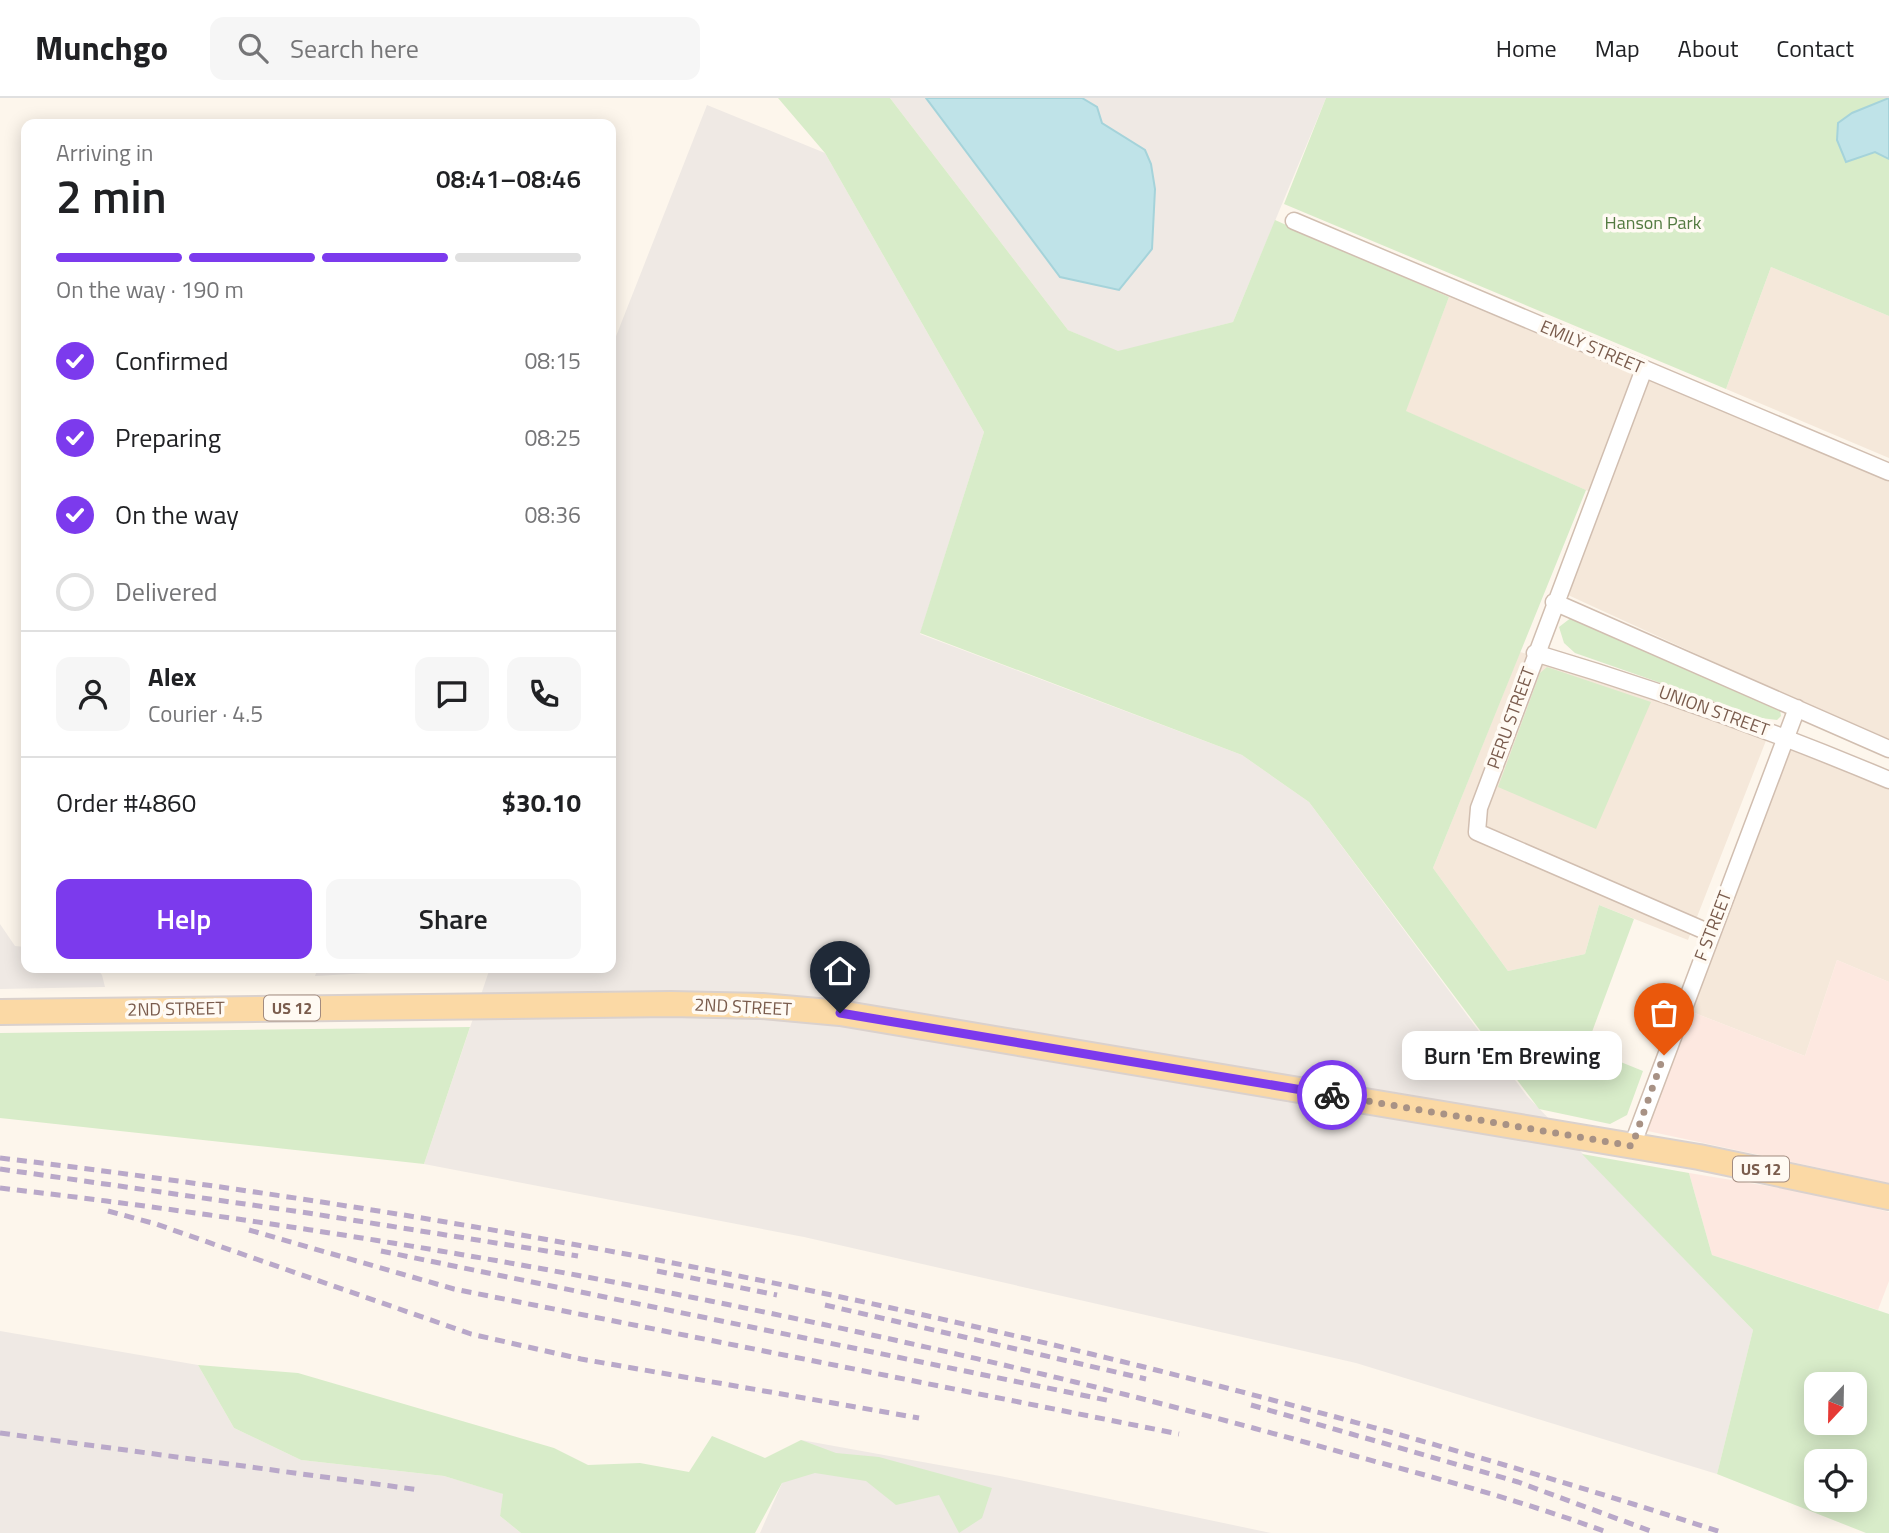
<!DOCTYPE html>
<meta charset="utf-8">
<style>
:root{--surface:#fff;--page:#f6f6f6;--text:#202124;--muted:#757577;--line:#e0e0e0;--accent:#7c3aed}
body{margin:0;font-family:"Titillium Web",sans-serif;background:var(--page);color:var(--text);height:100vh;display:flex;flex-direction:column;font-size:26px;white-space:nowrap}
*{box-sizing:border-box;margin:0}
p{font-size:23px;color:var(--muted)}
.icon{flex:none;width:38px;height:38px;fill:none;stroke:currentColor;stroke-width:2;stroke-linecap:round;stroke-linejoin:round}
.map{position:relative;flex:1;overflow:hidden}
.side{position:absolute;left:21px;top:21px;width:595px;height:854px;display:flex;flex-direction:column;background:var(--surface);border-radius:14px;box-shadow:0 4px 18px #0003}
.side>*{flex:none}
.needle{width:46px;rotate:202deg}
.tools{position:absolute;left:1804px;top:1274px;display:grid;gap:14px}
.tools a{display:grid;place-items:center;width:63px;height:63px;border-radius:14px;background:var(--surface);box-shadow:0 4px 18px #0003;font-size:35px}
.pin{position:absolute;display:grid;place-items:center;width:60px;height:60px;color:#fff;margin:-72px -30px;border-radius:50% 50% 50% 0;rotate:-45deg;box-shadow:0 0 7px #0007}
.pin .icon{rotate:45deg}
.courier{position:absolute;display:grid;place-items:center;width:70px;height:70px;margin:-35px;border:5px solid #7c3aed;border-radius:50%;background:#fff;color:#222;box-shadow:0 2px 9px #0007}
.bubble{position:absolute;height:49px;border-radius:14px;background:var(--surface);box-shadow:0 4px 18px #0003;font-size:23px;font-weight:600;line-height:49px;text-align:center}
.headline em{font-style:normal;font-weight:600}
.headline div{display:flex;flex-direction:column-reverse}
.headline{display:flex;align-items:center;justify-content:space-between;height:119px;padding:0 35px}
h1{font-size:46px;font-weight:600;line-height:52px}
.bar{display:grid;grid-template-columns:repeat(4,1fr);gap:10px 7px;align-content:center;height:84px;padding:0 35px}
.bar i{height:9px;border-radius:5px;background:var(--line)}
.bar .selected{background:var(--accent)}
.bar p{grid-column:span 4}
.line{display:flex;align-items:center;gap:18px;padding:0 35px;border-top:2px solid var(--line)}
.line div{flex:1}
.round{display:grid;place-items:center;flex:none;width:74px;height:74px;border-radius:14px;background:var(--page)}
ol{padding:0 35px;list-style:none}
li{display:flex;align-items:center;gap:21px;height:77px}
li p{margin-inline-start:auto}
li .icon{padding:7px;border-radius:50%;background:var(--accent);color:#fff;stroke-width:4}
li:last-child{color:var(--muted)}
li i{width:38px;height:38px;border:4px solid var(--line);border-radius:50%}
.button{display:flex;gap:14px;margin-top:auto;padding:14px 35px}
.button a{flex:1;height:80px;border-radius:14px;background:var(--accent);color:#fff;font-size:28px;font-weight:600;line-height:80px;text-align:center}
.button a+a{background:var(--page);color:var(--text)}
header{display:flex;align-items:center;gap:42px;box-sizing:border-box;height:98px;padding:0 35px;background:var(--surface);border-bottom:2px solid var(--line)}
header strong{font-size:33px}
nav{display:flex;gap:38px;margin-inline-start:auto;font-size:24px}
.search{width:490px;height:63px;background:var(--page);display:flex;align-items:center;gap:18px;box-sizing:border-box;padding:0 24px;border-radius:14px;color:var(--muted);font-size:26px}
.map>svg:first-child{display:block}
.residential{fill:#f5e8da}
.commercial{fill:#fde8e0}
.industrial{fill:#efe9e4}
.green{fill:#d8ecc9;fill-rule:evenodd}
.water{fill:#bfe3e8;stroke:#a5d3da;stroke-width:2}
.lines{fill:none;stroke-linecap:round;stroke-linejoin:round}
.street-casing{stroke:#d1beb0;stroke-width:19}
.primary-casing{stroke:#dad1cd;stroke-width:28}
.street{stroke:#fff;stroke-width:16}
.primary{stroke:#fbd9a5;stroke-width:24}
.rail{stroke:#b9a8c9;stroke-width:5;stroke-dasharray:10 7;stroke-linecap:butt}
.done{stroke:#a89285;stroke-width:7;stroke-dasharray:0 12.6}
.route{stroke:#7c3aed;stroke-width:9}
.labels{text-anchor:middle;stroke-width:7;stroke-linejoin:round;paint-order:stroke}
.shield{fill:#fffaf3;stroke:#a28b7f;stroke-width:2}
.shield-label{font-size:16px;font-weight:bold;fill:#7a5c4d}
.park-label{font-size:18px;fill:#537a41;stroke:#fffaf3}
.street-label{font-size:18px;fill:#7a5c4d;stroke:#fffaf3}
</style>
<header>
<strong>Munchgo</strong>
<div class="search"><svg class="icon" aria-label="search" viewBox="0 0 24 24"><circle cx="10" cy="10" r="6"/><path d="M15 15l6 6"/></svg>Search here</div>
<nav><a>Home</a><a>Map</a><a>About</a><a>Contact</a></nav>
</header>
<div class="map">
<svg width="1889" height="1435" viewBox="0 0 1889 1435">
<rect width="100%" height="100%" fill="#fdf6ec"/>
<path class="residential" d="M1771 169 1889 218V360L1726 291Z
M1449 199 1889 382V641L1799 603 1568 497 1604 400 1405 313Z
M1520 554 1661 598 1767 640 1688 842 1599 807 1585 856 1508 873 1433 770Z
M1790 643 1889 687V884L1837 862 1805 958 1687 912Z"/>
<path class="commercial" d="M1837 862 1889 884V1085L1643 1032 1687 912 1805 958Z
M1689 1075 1822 1097 1889 1114V1183L1878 1212 1712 1157Z"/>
<path class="industrial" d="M890 0H1326L1233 224 1118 254 1068 232Z
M707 7 825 55 984 334 920 536 1242 657 1309 704 1527 998 1753 1232 1717 1376 1356 1265 804 1139 424 1066 490 870H611V251Z
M0 826 15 848 26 849V870H96L102 877 105 889 0 891Z
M318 870H461L315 878Z
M0 1233 198 1267 234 1330 301 1362 444 1378 504 1396 500 1418 521 1435H0Z
M801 1342 1000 1378 1271 1435H760Z"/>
<path class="green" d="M778 0H890L1068 232 1118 253 1233 224 1275 122 1449 199 1406 313 1586 392 1433 770 1508 873 1585 856 1599 807 1634 821 1586 950 1643 973 1627 1017 1610 1026 1539 1011 1309 704 1242 657 920 535 984 334 825 55Z
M1326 0H1889V218L1771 169 1726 291 1284 106Z
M1572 519 1780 611 1781 618 1777 622 1761 620 1575 555 1564 545 1559 529Z
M1547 569 1651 604 1596 731 1498 689 1540 575Z
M470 929 424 1066 0 1020V935Z
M1582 1056 1689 1075 1712 1157 1889 1216V1435H1866L1717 1376 1753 1232ZM1816 1286H1855V1325H1816ZM1816 1363H1855V1402H1816Z
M198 1267 298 1275 554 1350 588 1367 640 1365 689 1374 712 1338 765 1360 801 1342 836 1355 879 1359 992 1390 982 1420 959 1435 939 1397 896 1407 866 1383 815 1375 782 1385 755 1435H521L500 1418 503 1396 444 1378 301 1362 234 1330Z"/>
<path class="water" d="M926 0H1082L1097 9 1102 25 1145 52 1151 66 1155 91 1152 151 1119 192 1060 179Z
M1889 0V61L1875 54 1846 64 1837 42 1838 25 1852 15Z"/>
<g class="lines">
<g class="street-casing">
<path id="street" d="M1294 123 1889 374
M1644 271 1479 710 1477 734 1710 835
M1554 504 1889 651
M1535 555C1656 591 1773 633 1889 682
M1632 1048 1797 610"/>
</g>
<g class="primary-casing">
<path id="primary" d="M0 914 671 906 762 908 840 915 1699 1059 1889 1099"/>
</g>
<use href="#street" class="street"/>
<use href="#primary" class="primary"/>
<path class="rail" d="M0 1060C584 1130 1164 1253 1724 1435
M0 1071 308 1115 578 1158
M0 1090C362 1132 721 1198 1075 1284 1169 1307 1262 1332 1355 1358 1440 1381 1526 1404 1609 1435
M108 1113 156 1126 471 1236 581 1261 919 1320
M249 1132 454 1191 1179 1336
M381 1153 1111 1303
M657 1173 777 1197
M825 1207 1146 1281
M1251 1307 1518 1384 1656 1435
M0 1335 420 1392"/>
</g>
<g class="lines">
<path class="done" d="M1332 997 1632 1048 1664 957"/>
<path class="route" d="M840 915 1332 997"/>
</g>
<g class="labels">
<g class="shield">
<rect x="264" y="897.5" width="56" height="25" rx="5"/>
<rect x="1733" y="1058.5" width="56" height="25" rx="5"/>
</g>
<g class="shield-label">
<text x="292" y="916">US 12</text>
<text x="1761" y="1077">US 12</text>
</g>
<g class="park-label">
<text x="1653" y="131">Hanson Park</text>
</g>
<g class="street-label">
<text transform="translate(1592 249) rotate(23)" y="6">EMILY STREET</text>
<text transform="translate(1714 613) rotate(20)" y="6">UNION STREET</text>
<text transform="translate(1511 620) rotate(-70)" y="6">PERU STREET</text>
<text transform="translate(1713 828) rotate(-69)" y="6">F STREET</text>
<text transform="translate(743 909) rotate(3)" y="6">2ND STREET</text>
<text transform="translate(176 911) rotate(-1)" y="6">2ND STREET</text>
</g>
</g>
</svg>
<div class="tools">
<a><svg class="needle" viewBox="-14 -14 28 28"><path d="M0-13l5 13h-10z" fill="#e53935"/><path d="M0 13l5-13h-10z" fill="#757577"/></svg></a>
<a><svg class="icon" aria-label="locate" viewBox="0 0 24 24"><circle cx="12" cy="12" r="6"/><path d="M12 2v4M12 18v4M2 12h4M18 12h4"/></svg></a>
</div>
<div class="pin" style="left:1664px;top:957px;background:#ea580c"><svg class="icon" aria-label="bag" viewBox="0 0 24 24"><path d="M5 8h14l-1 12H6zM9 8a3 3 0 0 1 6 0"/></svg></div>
<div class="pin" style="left:840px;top:915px;background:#1f2937"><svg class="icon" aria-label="home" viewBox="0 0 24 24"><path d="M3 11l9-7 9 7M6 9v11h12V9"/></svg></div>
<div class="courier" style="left:1332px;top:997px"><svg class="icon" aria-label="bike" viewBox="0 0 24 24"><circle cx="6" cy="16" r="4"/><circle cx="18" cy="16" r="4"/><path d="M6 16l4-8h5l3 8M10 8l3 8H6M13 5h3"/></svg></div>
<div class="bubble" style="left:1402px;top:933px;width:220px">Burn 'Em Brewing</div>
<section class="side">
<div class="headline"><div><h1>2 min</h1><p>Arriving in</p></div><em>08:41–08:46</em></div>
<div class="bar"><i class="selected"></i><i class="selected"></i><i class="selected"></i><i></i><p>On the way · 190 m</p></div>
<ol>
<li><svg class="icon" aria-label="check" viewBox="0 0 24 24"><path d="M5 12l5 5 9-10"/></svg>Confirmed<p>08:15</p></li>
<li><svg class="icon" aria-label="check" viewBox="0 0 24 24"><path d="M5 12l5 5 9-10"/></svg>Preparing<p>08:25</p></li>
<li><svg class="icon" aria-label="check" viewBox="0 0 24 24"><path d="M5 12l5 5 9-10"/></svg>On the way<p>08:36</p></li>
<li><i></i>Delivered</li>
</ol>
<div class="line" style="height:126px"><a class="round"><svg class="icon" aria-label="person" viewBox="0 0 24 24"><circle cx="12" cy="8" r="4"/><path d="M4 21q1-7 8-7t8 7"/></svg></a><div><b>Alex</b><p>Courier · 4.5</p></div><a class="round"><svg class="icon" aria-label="chat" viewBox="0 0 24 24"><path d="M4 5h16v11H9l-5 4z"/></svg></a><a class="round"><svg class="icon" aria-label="phone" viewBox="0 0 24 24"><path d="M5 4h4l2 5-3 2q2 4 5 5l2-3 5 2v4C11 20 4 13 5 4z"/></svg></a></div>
<div class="line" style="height:91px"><div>Order #4860</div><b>$30.10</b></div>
<div class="button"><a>Help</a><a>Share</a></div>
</section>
</div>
